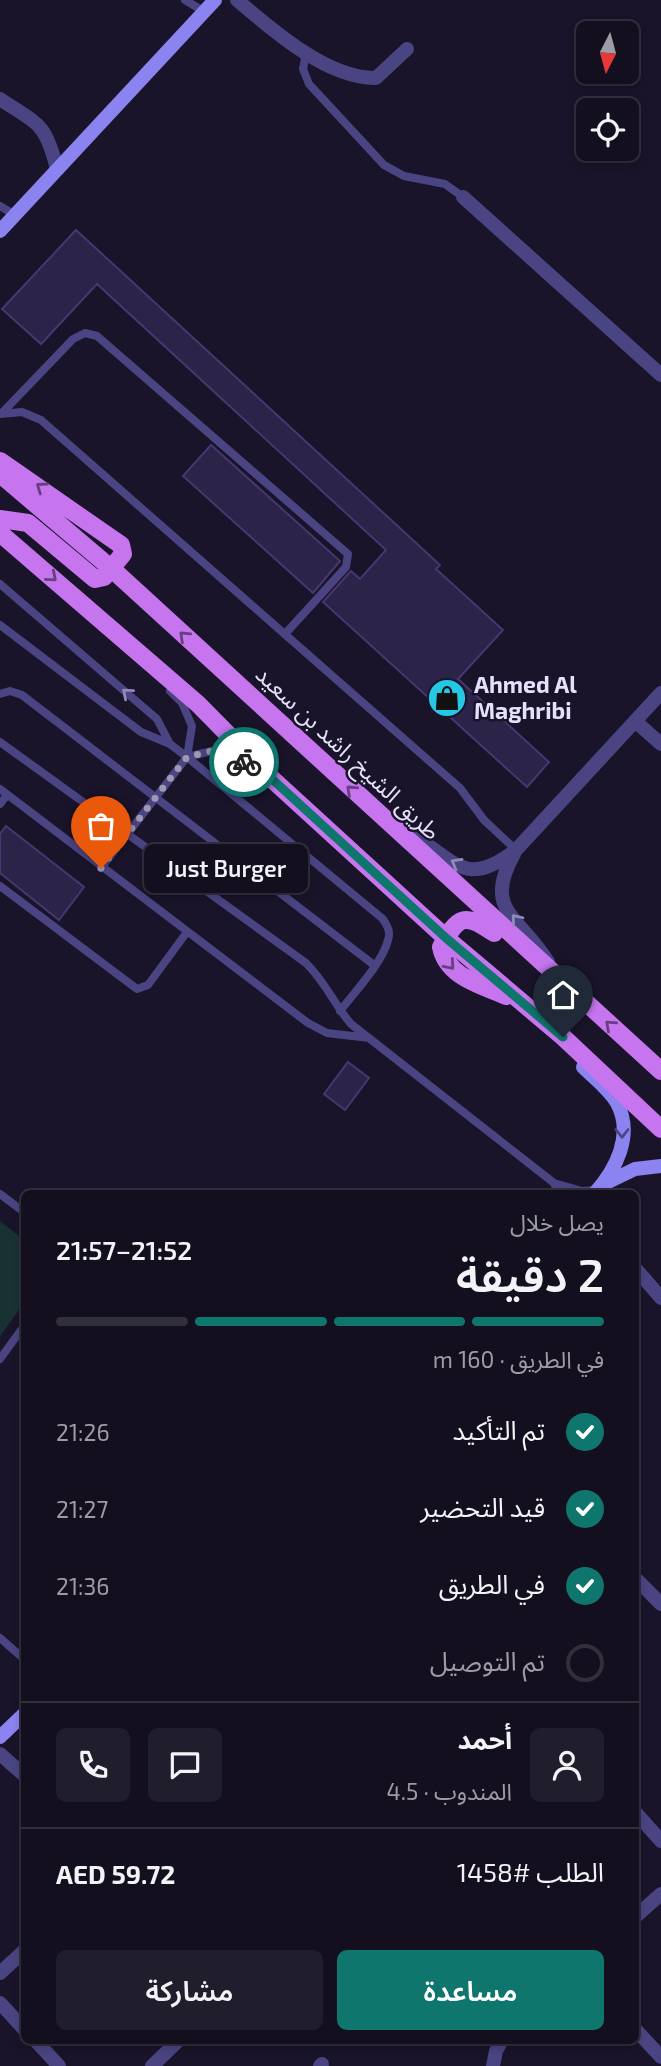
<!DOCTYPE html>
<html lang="ar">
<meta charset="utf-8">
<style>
:root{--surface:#130f1f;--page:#201d2c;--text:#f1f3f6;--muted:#9d9ca4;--line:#322f3d;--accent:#0f766e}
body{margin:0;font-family:"Exo 2","Noto Sans Arabic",sans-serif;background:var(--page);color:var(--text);direction:rtl;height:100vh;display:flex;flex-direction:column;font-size:26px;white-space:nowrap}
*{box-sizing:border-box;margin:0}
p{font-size:23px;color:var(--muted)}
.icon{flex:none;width:38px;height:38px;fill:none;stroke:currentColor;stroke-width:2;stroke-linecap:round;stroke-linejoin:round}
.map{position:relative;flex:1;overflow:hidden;direction:ltr}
.side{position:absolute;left:21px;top:1190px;width:618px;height:854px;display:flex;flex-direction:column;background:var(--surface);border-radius:10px;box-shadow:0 4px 10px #0003,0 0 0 2px var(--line);direction:rtl}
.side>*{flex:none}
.needle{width:46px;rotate:186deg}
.buttons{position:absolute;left:576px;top:21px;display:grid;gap:14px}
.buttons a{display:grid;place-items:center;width:63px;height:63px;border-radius:10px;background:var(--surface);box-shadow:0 4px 10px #0003,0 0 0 2px var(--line);font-size:35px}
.pin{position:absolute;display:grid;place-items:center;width:60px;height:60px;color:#fff;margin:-72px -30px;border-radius:50% 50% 50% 0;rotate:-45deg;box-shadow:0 0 7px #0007}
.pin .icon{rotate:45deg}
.courier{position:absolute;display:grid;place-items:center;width:70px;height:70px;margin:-35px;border:5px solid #0f766e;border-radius:50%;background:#fff;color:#222;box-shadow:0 2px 9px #0007}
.bubble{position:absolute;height:49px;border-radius:10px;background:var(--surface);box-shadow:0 4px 10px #0003,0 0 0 2px var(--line);font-size:23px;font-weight:600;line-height:49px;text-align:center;direction:rtl}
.summary em{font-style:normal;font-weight:600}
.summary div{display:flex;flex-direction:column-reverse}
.summary{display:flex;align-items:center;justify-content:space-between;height:119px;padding:0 35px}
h1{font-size:46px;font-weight:600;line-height:52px}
.bar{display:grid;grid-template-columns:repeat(4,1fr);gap:10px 7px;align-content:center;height:84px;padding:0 35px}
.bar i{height:9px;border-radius:5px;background:var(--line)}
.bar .active{background:var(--accent)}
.bar p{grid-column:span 4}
.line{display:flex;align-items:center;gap:18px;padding:0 35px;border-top:2px solid var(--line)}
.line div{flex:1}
.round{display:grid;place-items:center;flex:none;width:74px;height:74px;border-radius:10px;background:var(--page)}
ol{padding:0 35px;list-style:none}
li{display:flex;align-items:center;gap:21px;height:77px}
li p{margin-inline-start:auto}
li .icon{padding:7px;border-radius:50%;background:var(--accent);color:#fff;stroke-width:4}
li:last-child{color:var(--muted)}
li i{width:38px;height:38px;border:4px solid var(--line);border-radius:50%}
.button{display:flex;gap:14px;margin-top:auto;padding:14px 35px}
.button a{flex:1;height:80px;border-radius:10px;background:var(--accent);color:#fff;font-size:28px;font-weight:600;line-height:80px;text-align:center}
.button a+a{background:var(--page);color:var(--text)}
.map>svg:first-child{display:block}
.green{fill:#183233}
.building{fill:#2c2348;stroke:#463771;stroke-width:2}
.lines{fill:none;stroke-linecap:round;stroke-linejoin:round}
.lane{stroke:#4a4582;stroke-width:8}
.street{stroke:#4a4582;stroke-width:14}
.secondary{stroke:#8b83f0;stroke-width:14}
.primary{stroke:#c675ee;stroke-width:18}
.oneway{stroke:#674082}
.oneway2{stroke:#908bb8}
.oneway3{stroke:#4c4683}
.done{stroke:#9e99b2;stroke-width:7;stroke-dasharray:0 12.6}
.route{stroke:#0f766e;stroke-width:9}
.labels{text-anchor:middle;stroke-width:5;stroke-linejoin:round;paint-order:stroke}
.poi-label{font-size:23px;font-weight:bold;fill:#e5e0fb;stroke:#191429;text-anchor:start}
.street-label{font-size:23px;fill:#e5e0fb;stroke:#191429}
</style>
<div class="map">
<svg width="661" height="2066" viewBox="0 0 661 2066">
<rect width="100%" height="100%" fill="#191429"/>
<path class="green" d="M0 1221 24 1240V1303L0 1336Z"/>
<path class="building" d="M76 230 440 565 436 569 503 630 458 679 549 762 527 787 323 602 351 571 360 579 386 550 97 284 41 344 2 309Z
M211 445 340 561 313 593 183 476Z
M6 826 84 887 59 920 0 873V834Z
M348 1062 369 1078 345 1110 324 1094Z"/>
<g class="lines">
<path class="lane" d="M185 0 205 12
M306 53 303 69 309 84 384 165 404 176 445 184 463 197
M0 206 15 215
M2 413 73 339 85 333 97 336 348 554 346 567 285 634
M0 414 22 412 41 420 460 788 484 820 516 850
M0 584 157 719 170 744
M0 625 141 732 170 744 187 757 383 919C387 926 391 931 388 940 383 962 354 993 340 1011
M0 694 10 691 22 695 374 965
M0 742 306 963C327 984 333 1003 351 1024L554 1183 558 1194
M187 757 216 750 249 765
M0 789 308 1023 327 1033 369 1038
M0 804 7 795
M101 868 187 757 192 726 182 703 170 691
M0 886 137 989 148 985 187 932
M554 1183 582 1191 597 1190
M0 1194 24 1212
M0 1359 24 1326
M0 1638 24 1659"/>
<path class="street" d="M237 0C272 30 328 79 376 78L407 49
M0 99C39 125 45 122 57 169
M463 197 661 375
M635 721 661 744
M408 833C456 858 462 891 516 850L661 693
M514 854C482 911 520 916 548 962
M635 1268 661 1298
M635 1578 661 1604
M0 1754 24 1775
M635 1812 661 1841
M635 1917 661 1894
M0 1973 24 1951
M0 2003 24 2029
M635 2029 661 2057
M35 2040 59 2066
M152 2066 179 2040
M320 2066 322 2064
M493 2066 496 2051 502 2040"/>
<path class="secondary" d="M0 231 215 0
M583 1067C594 1078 609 1089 617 1103 634 1135 616 1170 594 1194
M604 1184 635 1169 661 1166
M0 1737 24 1714"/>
<path class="primary" d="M0 461 121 545 123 554 104 577 95 579 28 523 0 519
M0 474 112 569 661 1071
M0 533 198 704 272 779 446 938 563 1037 661 1129
M494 933C464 912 458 916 441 947 447 977 481 985 506 996"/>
</g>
<defs><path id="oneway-chevron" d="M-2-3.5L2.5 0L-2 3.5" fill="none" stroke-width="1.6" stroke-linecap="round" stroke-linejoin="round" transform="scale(1.75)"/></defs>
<g class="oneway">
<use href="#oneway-chevron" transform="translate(41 487) rotate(-145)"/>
<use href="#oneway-chevron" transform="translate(52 577) rotate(41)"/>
<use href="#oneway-chevron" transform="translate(184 636) rotate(-137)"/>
<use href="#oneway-chevron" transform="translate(351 790) rotate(-137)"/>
<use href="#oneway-chevron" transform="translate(450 965) rotate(49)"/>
<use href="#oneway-chevron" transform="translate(610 1025) rotate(-138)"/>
</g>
<g class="oneway2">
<use href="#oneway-chevron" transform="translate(127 693) rotate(-139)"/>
<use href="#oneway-chevron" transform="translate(456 863) rotate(-150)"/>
<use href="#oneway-chevron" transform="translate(516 919) rotate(-130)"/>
</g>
<use class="oneway3" href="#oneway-chevron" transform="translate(622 1133) rotate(90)"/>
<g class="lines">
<path class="done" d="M101 868 187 757 216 750 244 762"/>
<path class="route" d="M244 762 272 779 446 938 563 1037"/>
</g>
<defs>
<g id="shop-disc" transform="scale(2.0125)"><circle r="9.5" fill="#24c8e4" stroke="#191429"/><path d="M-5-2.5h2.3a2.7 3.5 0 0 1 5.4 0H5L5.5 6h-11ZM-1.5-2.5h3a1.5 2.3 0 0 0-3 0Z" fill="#111"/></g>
</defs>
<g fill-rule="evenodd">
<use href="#shop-disc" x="447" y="698"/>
</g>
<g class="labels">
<g class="poi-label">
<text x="474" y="693">Ahmed Al<tspan x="474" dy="26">Maghribi</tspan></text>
</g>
<g class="street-label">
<text transform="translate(348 753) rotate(43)" y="8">طريق الشيخ راشد بن سعيد</text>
</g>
</g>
</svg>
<div class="buttons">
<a><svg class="needle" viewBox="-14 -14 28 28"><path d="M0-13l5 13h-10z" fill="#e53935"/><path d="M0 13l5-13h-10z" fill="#9d9ca4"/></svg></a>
<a><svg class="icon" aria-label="locate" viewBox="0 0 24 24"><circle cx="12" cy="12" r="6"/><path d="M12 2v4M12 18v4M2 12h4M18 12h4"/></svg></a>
</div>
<div class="pin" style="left:101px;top:868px;background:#ea580c"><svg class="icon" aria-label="bag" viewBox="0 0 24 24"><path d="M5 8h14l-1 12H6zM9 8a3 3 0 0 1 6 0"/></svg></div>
<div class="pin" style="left:563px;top:1037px;background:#1f2937"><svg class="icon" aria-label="home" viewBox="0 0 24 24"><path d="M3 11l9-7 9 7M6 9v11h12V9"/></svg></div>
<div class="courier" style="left:244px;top:762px"><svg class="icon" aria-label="bike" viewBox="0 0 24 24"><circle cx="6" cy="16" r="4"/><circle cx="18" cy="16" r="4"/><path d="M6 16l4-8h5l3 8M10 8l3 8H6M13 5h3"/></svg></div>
<div class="bubble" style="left:144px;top:844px;width:164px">Just Burger</div>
<section class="side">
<div class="summary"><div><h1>2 دقيقة</h1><p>يصل خلال</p></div><em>21:52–21:57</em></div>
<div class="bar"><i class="active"></i><i class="active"></i><i class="active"></i><i></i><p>في الطريق · 160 m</p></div>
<ol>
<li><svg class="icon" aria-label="check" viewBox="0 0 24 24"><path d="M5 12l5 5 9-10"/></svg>تم التأكيد<p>21:26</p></li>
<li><svg class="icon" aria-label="check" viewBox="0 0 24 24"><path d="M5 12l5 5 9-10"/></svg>قيد التحضير<p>21:27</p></li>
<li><svg class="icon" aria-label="check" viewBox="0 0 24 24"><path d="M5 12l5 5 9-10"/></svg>في الطريق<p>21:36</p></li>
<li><i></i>تم التوصيل</li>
</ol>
<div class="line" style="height:126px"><a class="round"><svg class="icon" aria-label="person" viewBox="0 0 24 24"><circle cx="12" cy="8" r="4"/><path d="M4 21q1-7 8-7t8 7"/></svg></a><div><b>أحمد</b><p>المندوب · 4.5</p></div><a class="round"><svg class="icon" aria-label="chat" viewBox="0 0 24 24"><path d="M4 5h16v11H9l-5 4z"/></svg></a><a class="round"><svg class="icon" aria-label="phone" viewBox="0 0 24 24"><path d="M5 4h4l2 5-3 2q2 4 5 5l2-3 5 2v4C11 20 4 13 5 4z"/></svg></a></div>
<div class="line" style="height:91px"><div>الطلب #1458</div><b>AED 59.72</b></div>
<div class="button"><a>مساعدة</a><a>مشاركة</a></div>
</section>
</div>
